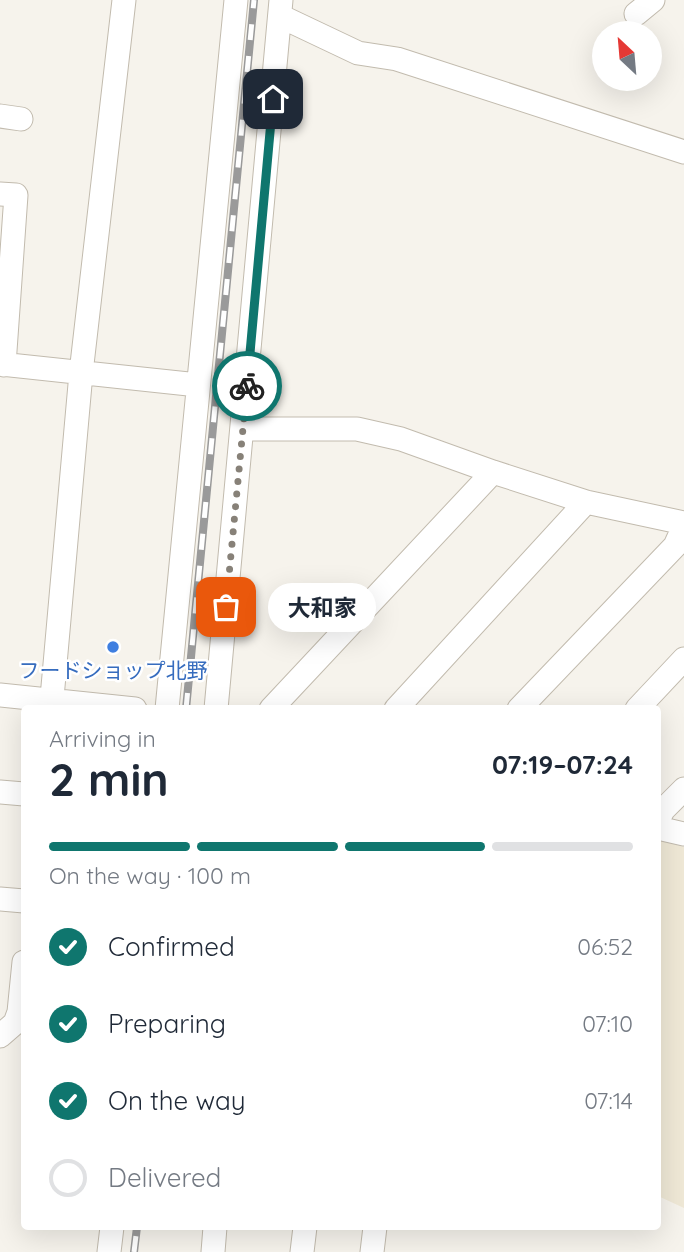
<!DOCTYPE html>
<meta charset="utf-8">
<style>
:root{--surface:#fff;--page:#f2f2f3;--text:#1f2937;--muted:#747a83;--line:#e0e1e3;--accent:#0f766e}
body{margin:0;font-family:Quicksand,"Noto Sans JP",sans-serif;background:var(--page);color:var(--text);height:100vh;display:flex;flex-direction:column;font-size:26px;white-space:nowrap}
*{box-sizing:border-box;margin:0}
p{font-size:23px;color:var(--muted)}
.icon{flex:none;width:38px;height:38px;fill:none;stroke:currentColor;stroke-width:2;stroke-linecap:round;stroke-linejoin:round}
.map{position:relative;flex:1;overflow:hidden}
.side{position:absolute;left:21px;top:705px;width:640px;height:525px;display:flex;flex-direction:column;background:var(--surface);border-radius:7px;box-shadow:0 7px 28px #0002}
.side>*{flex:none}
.needle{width:46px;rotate:334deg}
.tools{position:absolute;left:592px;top:21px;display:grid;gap:14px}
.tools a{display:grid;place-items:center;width:70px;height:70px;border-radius:50%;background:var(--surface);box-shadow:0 7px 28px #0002;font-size:35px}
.pin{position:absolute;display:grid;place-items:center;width:60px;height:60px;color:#fff;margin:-30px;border-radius:14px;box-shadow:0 4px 10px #0006}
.courier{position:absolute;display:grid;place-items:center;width:70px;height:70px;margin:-35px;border:5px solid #0f766e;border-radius:50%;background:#fff;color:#222;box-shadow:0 2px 9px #0007}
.bubble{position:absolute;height:49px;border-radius:24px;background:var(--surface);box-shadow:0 7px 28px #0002;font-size:23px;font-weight:700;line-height:49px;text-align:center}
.headline em{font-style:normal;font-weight:700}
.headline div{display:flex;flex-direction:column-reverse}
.headline{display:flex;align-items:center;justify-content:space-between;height:119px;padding:0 28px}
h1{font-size:46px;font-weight:700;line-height:52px}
.bar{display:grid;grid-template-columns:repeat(4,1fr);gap:10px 7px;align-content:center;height:84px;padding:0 28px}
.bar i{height:9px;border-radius:5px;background:var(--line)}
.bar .selected{background:var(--accent)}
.bar p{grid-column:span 4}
ol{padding:0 28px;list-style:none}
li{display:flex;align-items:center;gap:21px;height:77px}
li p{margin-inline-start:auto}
li .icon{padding:7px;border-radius:50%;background:var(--accent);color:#fff;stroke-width:4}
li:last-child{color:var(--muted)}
li i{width:38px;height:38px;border:4px solid var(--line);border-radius:50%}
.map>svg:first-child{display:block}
.education{fill:#efe8d6}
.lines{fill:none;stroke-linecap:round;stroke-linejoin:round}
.street-casing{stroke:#c2bbae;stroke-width:25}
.street{stroke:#fff;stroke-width:23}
.rail-casing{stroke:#9a9a9a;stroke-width:8}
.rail{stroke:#fff;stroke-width:5;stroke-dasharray:16;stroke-linecap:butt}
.done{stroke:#878178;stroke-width:7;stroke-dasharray:0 12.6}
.route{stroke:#0f766e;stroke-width:9}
.shop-dot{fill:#3f7fe0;stroke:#fff;stroke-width:2.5}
.labels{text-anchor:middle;stroke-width:5;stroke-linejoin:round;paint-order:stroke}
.shop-label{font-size:21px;fill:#366cbe;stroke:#fff}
</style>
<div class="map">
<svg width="684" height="1252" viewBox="0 0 684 1252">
<rect width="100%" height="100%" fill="#f6f3ec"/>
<path class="education" d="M658 840 684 847V1208L658 1196Z"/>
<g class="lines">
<g class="street-casing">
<path id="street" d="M636 14 653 0
M280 16 358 53 397 59 684 152
M0 116 21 119
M0 194 16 195 4 365
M0 364 198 385
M243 429H357L401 439 493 472 586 502 684 523
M0 695 135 709
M51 709 81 373 124 0
M167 709 236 0
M216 709 281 0
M271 709 493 472
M396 709 586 502
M519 709 675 546 684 526
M637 709 684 659
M0 792 24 794
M658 821 663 810 684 789
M658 828 684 834
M0 899 24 901
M0 1036 15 1023 19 1012 24 962
M109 1252 112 1227
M213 1252 215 1227
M302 1252 305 1227
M372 1252 375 1227"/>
</g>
<use href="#street" class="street"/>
<g class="rail-casing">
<path id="rail" d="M186 709 254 0
M134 1252 137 1227"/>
</g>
<use href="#rail" class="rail"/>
</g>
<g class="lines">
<path class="done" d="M226 607 247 386"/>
<path class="route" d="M247 386 273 99"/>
</g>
<circle class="shop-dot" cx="113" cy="647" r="7"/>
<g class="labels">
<g class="shop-label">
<text x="113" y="678">フードショップ北野</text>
</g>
</g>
</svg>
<div class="tools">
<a><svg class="needle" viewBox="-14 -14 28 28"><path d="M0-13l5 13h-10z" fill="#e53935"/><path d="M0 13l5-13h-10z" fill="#747a83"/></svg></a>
</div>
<div class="pin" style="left:226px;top:607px;background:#ea580c"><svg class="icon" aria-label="bag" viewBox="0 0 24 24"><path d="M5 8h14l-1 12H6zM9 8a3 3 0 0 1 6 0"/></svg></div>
<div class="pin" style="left:273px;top:99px;background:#1f2937"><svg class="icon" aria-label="home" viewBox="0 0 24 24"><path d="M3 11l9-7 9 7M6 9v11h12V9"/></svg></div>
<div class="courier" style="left:247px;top:386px"><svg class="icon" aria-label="bike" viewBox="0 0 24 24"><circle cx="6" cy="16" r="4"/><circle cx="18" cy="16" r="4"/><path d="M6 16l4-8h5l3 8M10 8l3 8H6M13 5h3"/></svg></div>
<div class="bubble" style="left:268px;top:583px;width:108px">大和家</div>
<section class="side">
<div class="headline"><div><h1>2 min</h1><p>Arriving in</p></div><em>07:19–07:24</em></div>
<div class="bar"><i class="selected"></i><i class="selected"></i><i class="selected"></i><i></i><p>On the way · 100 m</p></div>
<ol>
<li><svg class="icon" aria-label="check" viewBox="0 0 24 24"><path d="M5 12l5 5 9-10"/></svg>Confirmed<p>06:52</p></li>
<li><svg class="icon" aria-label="check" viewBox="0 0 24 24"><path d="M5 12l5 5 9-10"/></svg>Preparing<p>07:10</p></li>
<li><svg class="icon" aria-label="check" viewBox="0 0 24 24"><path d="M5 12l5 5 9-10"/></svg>On the way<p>07:14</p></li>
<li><i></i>Delivered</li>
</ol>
</section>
</div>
